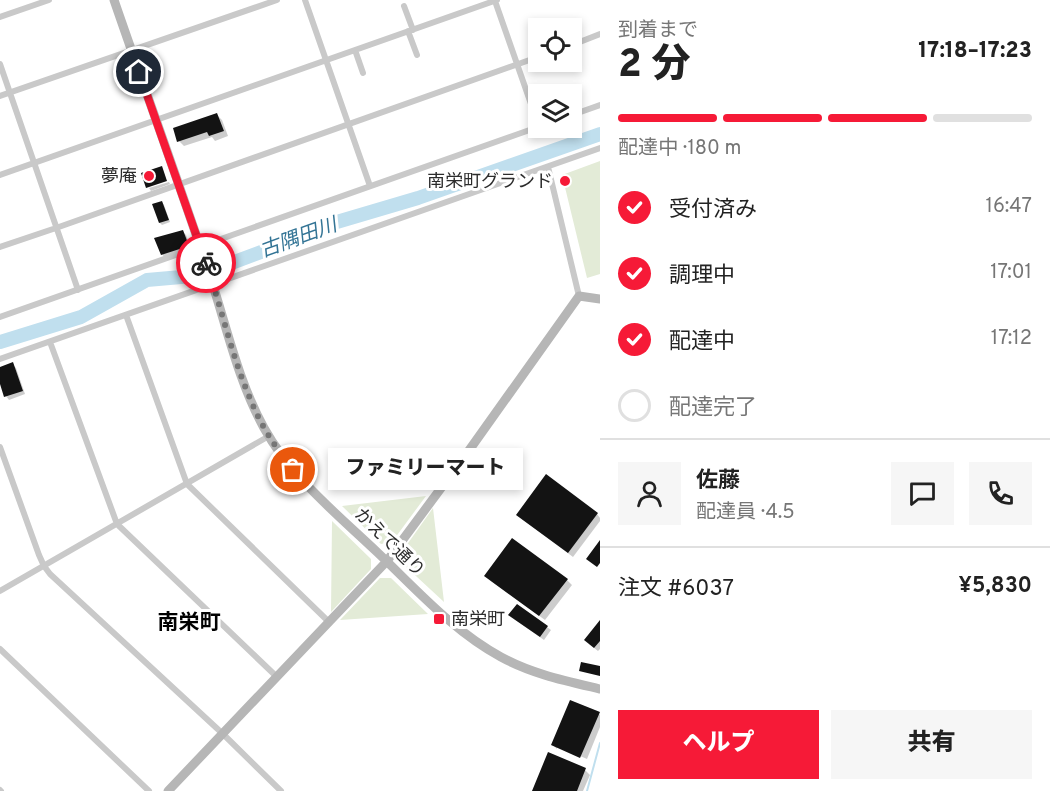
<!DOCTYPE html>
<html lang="ja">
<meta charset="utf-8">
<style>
:root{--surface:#fff;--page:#f6f6f6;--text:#222;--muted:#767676;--line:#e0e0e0;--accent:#f61a37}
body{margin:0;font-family:Overpass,"Noto Sans JP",sans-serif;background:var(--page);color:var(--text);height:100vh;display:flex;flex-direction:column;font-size:22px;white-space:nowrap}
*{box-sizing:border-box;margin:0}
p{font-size:20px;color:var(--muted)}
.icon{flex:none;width:33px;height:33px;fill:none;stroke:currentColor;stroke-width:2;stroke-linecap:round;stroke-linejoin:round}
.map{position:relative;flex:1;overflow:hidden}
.details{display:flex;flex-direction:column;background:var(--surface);width:450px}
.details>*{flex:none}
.fabs{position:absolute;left:528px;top:18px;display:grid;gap:12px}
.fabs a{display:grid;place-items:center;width:54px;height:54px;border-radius:0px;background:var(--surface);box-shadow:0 3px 9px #0003;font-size:30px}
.pin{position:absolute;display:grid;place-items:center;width:51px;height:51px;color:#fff;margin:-26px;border:3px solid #fff;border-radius:50%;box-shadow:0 2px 6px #0007}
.courier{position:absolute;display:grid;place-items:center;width:60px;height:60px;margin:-30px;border:4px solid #f61a37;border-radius:50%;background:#fff;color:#222;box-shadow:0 2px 8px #0007}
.bubble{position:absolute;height:42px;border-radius:0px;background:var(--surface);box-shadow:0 3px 9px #0003;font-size:20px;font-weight:800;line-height:42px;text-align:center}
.overview em{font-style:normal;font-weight:800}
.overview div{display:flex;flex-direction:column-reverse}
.overview{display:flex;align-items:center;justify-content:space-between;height:102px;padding:0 18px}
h1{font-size:39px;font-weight:800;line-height:45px}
.bar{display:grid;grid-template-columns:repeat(4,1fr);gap:9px 6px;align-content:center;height:72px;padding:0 18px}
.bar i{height:8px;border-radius:4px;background:var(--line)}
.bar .on{background:var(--accent)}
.bar p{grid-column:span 4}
.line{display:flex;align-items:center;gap:15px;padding:0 18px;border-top:2px solid var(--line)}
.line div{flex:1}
.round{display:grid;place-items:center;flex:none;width:63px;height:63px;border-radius:0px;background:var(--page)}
ol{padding:0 18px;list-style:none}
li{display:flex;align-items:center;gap:18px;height:66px}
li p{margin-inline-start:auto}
li .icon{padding:6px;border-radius:50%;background:var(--accent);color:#fff;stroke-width:4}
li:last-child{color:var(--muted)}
li i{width:33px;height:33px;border:3px solid var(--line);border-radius:50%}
.cta{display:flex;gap:12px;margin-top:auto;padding:12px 18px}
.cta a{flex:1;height:69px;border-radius:0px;background:var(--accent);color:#fff;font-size:24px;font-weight:800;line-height:69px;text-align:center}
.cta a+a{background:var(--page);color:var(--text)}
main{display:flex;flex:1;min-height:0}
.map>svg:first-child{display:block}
.green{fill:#e3ebd7}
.shadow{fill:#0003}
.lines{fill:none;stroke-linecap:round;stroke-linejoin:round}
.stream{stroke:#c0dfee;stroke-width:2}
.river{stroke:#c0dfee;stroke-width:14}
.building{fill:#131313}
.street{stroke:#c9c9c9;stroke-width:6}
.secondary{stroke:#b6b6b6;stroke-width:9}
.done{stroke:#767676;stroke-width:6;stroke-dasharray:0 10.8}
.route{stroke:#f61a37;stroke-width:8}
.poi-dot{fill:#f61a37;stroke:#fff;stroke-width:2}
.labels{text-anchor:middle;stroke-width:6;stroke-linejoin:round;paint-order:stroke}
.poi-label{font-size:18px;fill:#2c2c2c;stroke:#fff;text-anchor:end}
.street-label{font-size:18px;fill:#2c2c2c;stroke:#fff}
.water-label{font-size:20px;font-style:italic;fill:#337495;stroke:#fff}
.quarter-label{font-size:21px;font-weight:bold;fill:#000;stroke:#fff}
</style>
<main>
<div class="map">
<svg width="600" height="791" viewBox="0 0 600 791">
<rect width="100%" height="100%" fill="#fff"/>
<path class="green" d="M600 161V274L587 278 562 175Z
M426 496 392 542 381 544 342 506Z
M433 508 444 602 403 564 401 553Z
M332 521 371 559V569L331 612Z
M380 578H391L428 614 340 620Z"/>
<path class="shadow" d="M217 115 222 120 228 136 215 141 212 137 184 146 179 141Z
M169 182 170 184 151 191 149 188Z
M162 202 164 205 170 222 162 225 160 223Z
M182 231 186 235 192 250 165 258 162 254Z
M12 364 16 368 25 394 9 400 6 396 0 380V369Z
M597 514 600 518V521L573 557 522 519Z
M567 580 572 585 545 620 491 581Z
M514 619 547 627 551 630 544 640Z
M600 622V649L598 651 589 644Z
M599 714 600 715V727L587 759 557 746V749L553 745Z
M549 754 585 770 590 775 583 791H533Z"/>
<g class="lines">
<path class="stream" d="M587 791 600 743"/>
<path class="river" d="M0 342 81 317 147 280 204 275 221 267 261 252 303 232 418 198 600 134"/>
</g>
<path class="building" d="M217 113 224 131 209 136 207 132 177 142 173 128Z
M162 166 167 181 146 188 141 173Z
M162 201 169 220 159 223 152 204Z
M183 230 189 246 161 255 154 238Z
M13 362 23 391 4 397 0 384V367Z
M546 474 598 513 568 553 516 515Z
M512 538 568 579 539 616 484 576Z
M600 540V563L597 567 586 559Z
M517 604 548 626 540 637 508 615Z
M600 620V641L594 648 584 640Z
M581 662 600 666V676L579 671Z
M570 700 600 712 580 758 551 745Z
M548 752 586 768 577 791H532Z"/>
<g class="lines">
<path class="street" d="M305 0 370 186
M495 1 538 124
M404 6 413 30
M0 17 49 0
M408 31 417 55
M572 45 600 34
M355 50 363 73
M0 64 78 290
M0 96 277 0
M572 115 600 105
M548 167 579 296
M0 175 497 0
M0 247 56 228 538 57
M126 315 187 484 329 622
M0 317 538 127
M50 342 117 524 277 677
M0 359 600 148
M0 447 39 555 44 566 50 574 223 734 281 791
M0 591 269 436
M0 649 149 791
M0 790 1 791"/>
<path class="secondary" d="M114 0C145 90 178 180 208 270 226 323 237 379 264 428 291 477 337 514 377 552 416 589 453 631 501 657 532 674 566 681 600 689
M168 791 387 561 470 449 579 296 600 299"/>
</g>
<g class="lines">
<path class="done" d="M206 263C222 309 232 358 252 403 262 428 277 449 293 470"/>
<path class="route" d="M139 72 206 263"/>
</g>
<g class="poi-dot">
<circle cx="149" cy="176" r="6"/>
<circle cx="565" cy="181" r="6"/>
<rect x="433" y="613" width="12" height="12" rx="3"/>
</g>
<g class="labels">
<g class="poi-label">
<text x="137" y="182">夢庵</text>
<text x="553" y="187">南栄町グランド</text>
<text x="451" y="625" text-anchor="start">南栄町</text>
</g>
<g class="street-label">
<text transform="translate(390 542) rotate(44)" y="6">かえで通り</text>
</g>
<g class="water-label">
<text transform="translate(298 237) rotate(-20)" y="7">古隅田川</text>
</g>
<g class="quarter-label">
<text x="189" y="629">南栄町</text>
</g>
</g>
</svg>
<div class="fabs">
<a><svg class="icon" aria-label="locate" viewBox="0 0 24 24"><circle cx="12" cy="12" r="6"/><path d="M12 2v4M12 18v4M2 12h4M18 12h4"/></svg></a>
<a><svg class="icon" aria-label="layers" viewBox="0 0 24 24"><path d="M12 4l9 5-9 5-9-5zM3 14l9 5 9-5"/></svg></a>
</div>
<div class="pin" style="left:293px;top:470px;background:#ea580c"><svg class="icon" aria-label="bag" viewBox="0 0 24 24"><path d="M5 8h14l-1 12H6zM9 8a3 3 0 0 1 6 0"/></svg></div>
<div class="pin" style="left:139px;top:72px;background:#1f2937"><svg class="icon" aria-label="home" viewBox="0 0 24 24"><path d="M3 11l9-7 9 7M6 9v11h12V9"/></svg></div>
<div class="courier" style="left:206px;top:263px"><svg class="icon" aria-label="bike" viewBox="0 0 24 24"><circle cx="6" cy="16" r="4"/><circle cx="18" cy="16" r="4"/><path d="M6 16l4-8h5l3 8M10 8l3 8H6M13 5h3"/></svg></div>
<div class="bubble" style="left:328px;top:448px;width:195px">ファミリーマート</div>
</div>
<section class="details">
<div class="overview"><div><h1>2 分</h1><p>到着まで</p></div><em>17:18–17:23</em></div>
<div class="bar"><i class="on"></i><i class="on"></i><i class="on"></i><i></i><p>配達中 · 180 m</p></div>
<ol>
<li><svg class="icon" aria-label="check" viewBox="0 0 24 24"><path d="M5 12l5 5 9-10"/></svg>受付済み<p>16:47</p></li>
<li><svg class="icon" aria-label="check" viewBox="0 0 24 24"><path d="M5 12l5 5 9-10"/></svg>調理中<p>17:01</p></li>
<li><svg class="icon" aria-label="check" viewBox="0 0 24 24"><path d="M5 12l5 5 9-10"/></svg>配達中<p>17:12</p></li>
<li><i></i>配達完了</li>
</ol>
<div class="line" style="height:108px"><a class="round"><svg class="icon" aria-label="person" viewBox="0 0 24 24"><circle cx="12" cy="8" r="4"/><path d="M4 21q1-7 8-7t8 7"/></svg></a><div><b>佐藤</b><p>配達員 · 4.5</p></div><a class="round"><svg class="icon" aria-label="chat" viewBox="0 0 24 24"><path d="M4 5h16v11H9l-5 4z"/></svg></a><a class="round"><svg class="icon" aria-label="phone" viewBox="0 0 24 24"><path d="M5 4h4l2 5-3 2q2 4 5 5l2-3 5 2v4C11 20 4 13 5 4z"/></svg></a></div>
<div class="line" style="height:78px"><div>注文 #6037</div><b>¥5,830</b></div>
<div class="cta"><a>ヘルプ</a><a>共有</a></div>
</section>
</main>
